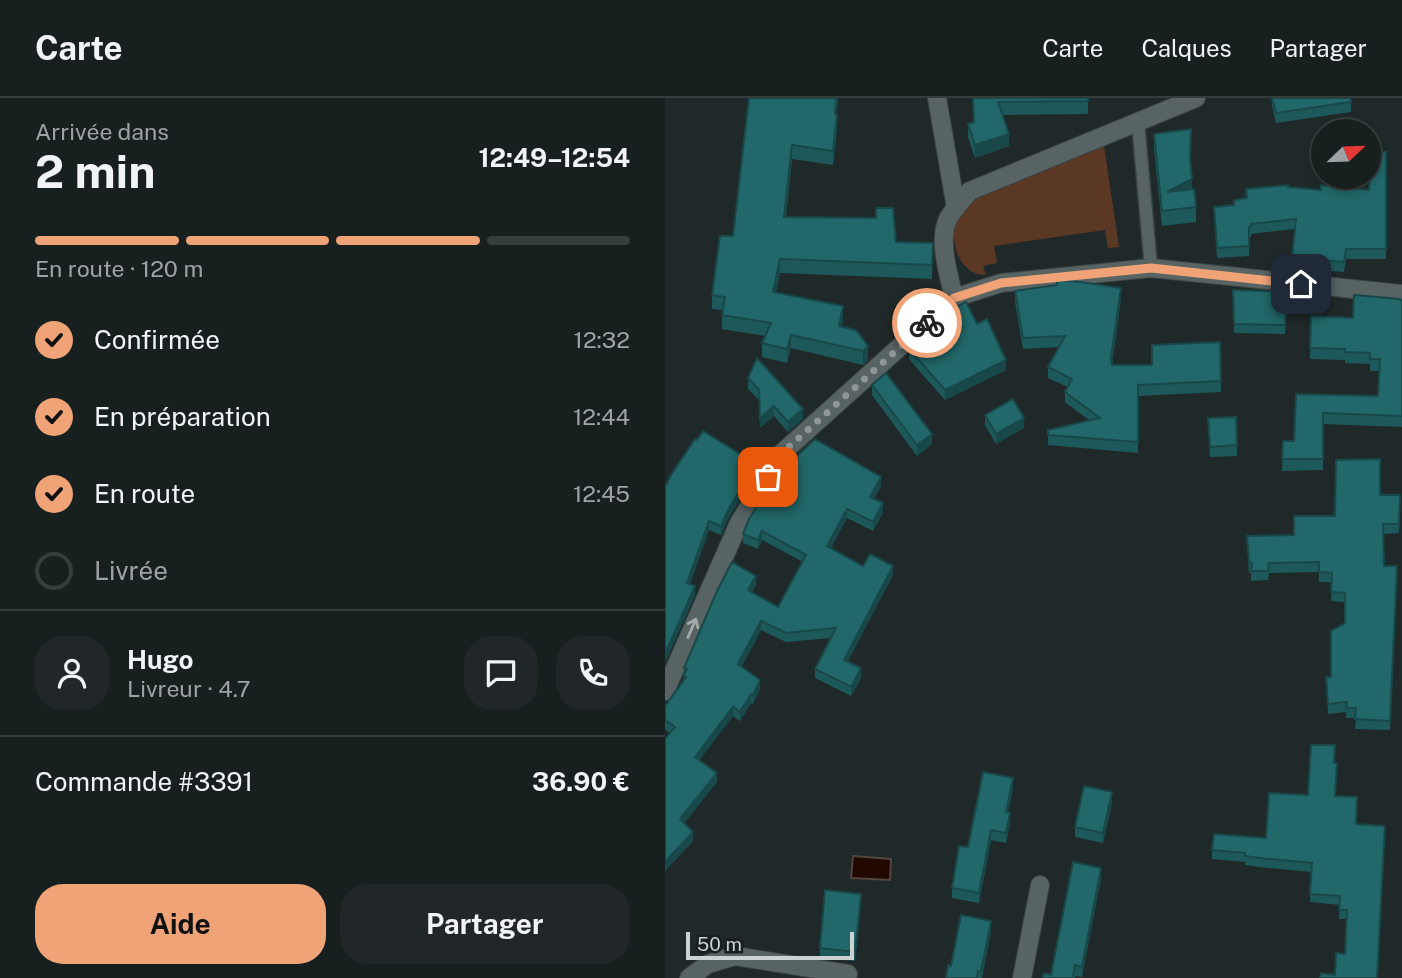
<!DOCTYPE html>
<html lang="fr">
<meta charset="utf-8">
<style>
:root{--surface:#181f1f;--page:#212728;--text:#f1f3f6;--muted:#9fa2a4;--line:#363d3d;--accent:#efa377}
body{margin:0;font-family:"Public Sans",sans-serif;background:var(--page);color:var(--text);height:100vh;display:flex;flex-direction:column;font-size:26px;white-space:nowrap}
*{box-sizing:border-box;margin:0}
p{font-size:23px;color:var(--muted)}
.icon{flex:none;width:38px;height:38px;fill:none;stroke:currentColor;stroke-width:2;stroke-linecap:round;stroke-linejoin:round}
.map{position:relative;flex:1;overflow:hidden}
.sheet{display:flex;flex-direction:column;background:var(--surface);width:665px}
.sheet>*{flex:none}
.needle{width:46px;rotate:67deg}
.controls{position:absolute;left:646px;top:21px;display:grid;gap:14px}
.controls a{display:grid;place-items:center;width:70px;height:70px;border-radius:50%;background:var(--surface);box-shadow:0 4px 10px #0003,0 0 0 2px var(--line);font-size:35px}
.scale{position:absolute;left:21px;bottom:18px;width:168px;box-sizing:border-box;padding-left:7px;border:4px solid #ccd2d2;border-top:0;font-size:19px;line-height:24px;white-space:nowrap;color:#ccd2d2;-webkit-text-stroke:5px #171f20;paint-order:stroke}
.pin{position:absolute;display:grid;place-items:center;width:60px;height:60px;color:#fff;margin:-30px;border-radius:14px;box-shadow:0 4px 10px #0006}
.courier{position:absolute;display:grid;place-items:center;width:70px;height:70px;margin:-35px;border:5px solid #efa377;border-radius:50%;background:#fff;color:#222;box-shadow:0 2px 9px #0007}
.overview em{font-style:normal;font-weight:700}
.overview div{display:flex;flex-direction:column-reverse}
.overview{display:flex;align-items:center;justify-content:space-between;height:119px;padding:0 35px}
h1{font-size:46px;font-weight:700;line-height:52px}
.bar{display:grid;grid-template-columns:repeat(4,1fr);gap:10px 7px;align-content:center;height:84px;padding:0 35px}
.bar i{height:9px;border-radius:5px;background:var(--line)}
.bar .active{background:var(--accent)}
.bar p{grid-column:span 4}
.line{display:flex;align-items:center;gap:18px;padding:0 35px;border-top:2px solid var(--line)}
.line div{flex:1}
.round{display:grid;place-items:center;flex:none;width:74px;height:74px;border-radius:28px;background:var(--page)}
ol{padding:0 35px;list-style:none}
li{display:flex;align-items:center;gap:21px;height:77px}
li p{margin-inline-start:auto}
li .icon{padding:7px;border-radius:50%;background:var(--accent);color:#111;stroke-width:4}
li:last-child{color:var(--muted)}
li i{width:38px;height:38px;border:4px solid var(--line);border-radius:50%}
.cta{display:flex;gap:14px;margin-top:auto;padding:14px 35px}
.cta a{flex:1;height:80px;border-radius:28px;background:var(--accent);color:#111;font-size:28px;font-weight:700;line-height:80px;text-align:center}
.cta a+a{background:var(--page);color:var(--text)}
header{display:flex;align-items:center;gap:42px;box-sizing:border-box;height:98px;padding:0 35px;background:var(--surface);border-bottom:2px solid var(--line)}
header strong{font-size:33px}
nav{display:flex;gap:38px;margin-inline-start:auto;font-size:24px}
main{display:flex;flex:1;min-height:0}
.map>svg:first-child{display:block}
.green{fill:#5b3824}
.water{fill:#210800;stroke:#54453f;stroke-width:2}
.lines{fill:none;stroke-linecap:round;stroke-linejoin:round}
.lane-casing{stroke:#3c4444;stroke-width:15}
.street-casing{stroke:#3c4444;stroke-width:20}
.lane{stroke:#586363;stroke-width:12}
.street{stroke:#586363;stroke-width:18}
.wall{fill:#1d595a}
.shaded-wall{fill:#18484a}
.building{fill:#226769;stroke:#18484a;stroke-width:2}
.oneway{stroke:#a3abab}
.done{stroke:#909797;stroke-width:7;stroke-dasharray:0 12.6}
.route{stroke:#efa377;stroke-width:9}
</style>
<header>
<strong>Carte</strong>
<nav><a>Carte</a><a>Calques</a><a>Partager</a></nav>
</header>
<main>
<section class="sheet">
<div class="overview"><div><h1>2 min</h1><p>Arrivée dans</p></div><em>12:49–12:54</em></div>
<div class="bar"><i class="active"></i><i class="active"></i><i class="active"></i><i></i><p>En route · 120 m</p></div>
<ol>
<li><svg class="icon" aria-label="check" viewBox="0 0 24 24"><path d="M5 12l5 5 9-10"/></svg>Confirmée<p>12:32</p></li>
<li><svg class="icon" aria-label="check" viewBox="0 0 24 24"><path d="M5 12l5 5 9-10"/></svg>En préparation<p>12:44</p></li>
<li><svg class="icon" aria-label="check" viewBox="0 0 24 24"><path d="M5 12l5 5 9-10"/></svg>En route<p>12:45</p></li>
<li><i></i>Livrée</li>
</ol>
<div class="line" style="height:126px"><a class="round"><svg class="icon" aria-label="person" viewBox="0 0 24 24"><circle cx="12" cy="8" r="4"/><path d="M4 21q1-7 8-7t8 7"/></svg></a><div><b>Hugo</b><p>Livreur · 4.7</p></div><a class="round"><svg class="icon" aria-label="chat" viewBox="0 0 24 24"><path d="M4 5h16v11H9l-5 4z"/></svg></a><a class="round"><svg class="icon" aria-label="phone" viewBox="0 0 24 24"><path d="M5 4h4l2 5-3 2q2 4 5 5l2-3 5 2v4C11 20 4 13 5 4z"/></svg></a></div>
<div class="line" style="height:91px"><div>Commande #3391</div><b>36.90 €</b></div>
<div class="cta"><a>Aide</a><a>Partager</a></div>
</section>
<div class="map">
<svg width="737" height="880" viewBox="0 0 737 880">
<rect width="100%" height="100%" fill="#202929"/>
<path class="green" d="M439 48 454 149 443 150 440 132 329 148 332 165 318 168 321 177C294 177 284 144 291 122 293 115 299 109 304 104Z"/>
<path class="water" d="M188 758 226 761 225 782 186 780Z"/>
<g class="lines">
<g class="lane-casing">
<path id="lane" d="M473 24 486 170"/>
</g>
<g class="street-casing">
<path id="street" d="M272 0 291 110
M531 0 305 93C298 101 290 110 284 119 272 140 284 178 289 200L336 185 486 170 737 196
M0 593 74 425 117 355 289 200
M24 880 43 866 70 858 183 876
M357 880 375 787"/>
</g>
<use href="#lane" class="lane"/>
<use href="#street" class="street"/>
</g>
<path class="wall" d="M84 0H173L171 16 172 31 168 67 127 61 121 119 231 144 268 145 267 181 115 175 111 194 178 222 176 228 191 232 203 262 198 267 126 250 122 265 97 259V245L100 238 57 231V212L47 211V197L68 138Z
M308 0H423V16L338 17 344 48 310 60 303 39V26L309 24Z
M607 0 686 4V14L611 25 607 8Z
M489 36 526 46V65L527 91 531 109V124L497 128 489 51Z
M721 54V161H681L679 174 627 170 630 131 586 136V139L584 140V158L552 160 549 109 569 107 581 100V91L623 89 656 92H704Z
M392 182 456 200 447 267H487L555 244 556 294 473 298V355L383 347V332L424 322 400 304V294L403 289 383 280V269L394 249 358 251 350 204V193L392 187Z
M568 192 622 204 620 236 569 235Z
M737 203V329L658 326V372L617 373 618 343H629L631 296 713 298 714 273H705V266L680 265V262L645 261 646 218 688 220Z
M312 226 341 272 280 302 244 261V251Z
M83 280 138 321 123 334 109 318 95 330 94 302 83 291Z
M207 287 267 346 252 358 207 297Z
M320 317 359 330 331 346 320 327Z
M543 320 572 347V358L545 359Z
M32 342 91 375 64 419 56 437 44 432 25 486 30 497 0 565Z
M216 388 209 401 218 415 208 433 182 420 166 450 198 468 228 477 182 564 196 580 186 598 150 580V571L166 540 121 544 96 532 77 568 95 591 88 606 86 605 75 623 68 618 34 662 52 684 19 725 28 743 0 773 5 635 0 631V608L18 583 19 570 91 487 87 494 113 509 138 464 97 442 93 451 78 445V436Z
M715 397H735L734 435 718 436 719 468H732L725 632 690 631 691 620H681V614L663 616 661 579H666L680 525V504L666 503 667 484H654V474L604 475 603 482 586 483V475H584L582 447V438L629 437Z
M669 665 671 698 691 727 713 880 670 877 680 856 682 821H674L675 807 645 804 646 774 594 769 580 767V764L547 761V752L601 740 643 697Z
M348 690 343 715 345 725 341 745 326 742 314 805 287 800V790L303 749Z
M447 705 438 745 410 739V729Z
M436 780 417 879 410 878V880H378L386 877Z
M196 806 190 863 155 860V850Z
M326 833 317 880H281L286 868Z"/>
<path class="shaded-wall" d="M172 17V31L168 67V53Z
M344 36V48L310 60V47Z
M127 47V61L119 132V119Z
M527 81V96L502 94Z
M115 161V175L108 208V194Z
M456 190V200L446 271V260Z
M178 208V222L174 242V228Z
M126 237V250L122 265V251Z
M203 248V262L198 267V253Z
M341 262V272L280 302V292Z
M109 308V318L95 330V320Z
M138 311V321L123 334V324Z
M359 320V330L331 346V336Z
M267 336V346L252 358V347Z
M91 366V375L64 419 56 437V428L64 410Z
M216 379V388L205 408V399Z
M218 405V415L208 433V424Z
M182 411V420L162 457V448Z
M44 423V432L22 494V485Z
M97 433V442L93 451V442Z
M228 468V477L179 571V562Z
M91 478V487L83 501V492Z
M30 488V497L0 565V556Z
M96 523V532L73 575V566Z
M196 570V580L186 598V589Z
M95 582V591L88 606V597Z
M86 596V605L75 623V614Z
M68 609V618L30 668V659Z
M52 675V684L15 730V721Z
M348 680V690L341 724V714Z
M447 694V705L438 745V735Z
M345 715V725L341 745V735Z
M326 732V742L314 805V795Z
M28 734V743L0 773V764Z
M436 770V780L417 879V869Z
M196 796V806L190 863V854Z
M326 823V833L316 880V874Z"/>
<path class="building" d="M84 0H171L170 16 172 17 168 53 127 47 119 119 211 120V110H228L231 144 268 145 267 167 115 161 108 194 178 208 174 228 191 232 203 248 198 253 126 237 122 251 97 245 106 225 57 217 60 199 47 197 55 138H68Z
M308 0H423V3L333 4 344 36 310 47 303 26 309 24Z
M607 0H685L686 4 611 15Z
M526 31 525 60 527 81 502 94 529 91 531 109 497 113 489 36Z
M705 54H721V151H681L679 164 627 160 631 121 586 126V129H584V148L552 150 549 109 569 107V102L582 100 581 91 623 87V89L656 92V87L704 92Z
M392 182 415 184 456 190 446 260 447 267H487V247L555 244 556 283 473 287V344L383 337V332L435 320 400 294 407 281 383 269 400 238 358 240 350 193 392 187Z
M568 192 622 194 620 227 569 226Z
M689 197 735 201 737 203V318L658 315V361H617L618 343H629L631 296 713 298 715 261H705V255L680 254V251L645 250 646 218 688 220Z
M301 204 312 226 322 221 341 262 280 292 244 251 281 214Z
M92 260 138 311 123 324 109 308 95 320 94 292 83 280Z
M221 275 267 336 252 347 207 287Z
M348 301 359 320 331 336 320 317Z
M571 319 572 347 545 349 543 320Z
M38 333 91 366 64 410 56 428 44 423 22 485 30 488 0 556V389L6 377 30 341 32 342Z
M150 341 216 379 205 399 218 405 208 424 182 411 162 448 198 468 205 456 228 468 179 562 196 570 186 589 150 571 171 530 121 535 96 523 73 566 95 582 88 597 86 596 75 614 68 609 30 659 52 675 15 721 28 734 0 764V641L10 629 0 622V608L21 579 18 577 22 571 19 570 52 493 67 464 91 478 83 492 113 509 141 457 97 433 93 442 78 436 84 421 110 379Z
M715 361V397H735L734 426H718L719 468H732L725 623 690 621 691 610H681L682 604 663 606 661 579H666V533L680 525V495L666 494 667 475 654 474V464L604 465 603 473H586L587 465H584L582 438 629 437V418H670L671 362Z
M646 647H670L669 665H672L670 698 692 699 691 726 720 728 712 880H655L656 875 670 877 671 855 680 856 682 812H674L675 798 645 796 647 765 594 760 580 758V755L547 752 549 736 601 740 604 695 643 697Z
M318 674 348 680 341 714 345 715 341 735 326 732 314 795 287 790 294 748 303 749Z
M419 688 447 694 438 735 410 729Z
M408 764 436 770 417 869 410 867 408 880H378L379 875 386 877Z
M160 792 196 796 190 854 155 850Z
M296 817 326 823 316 874 313 873 312 880H281L283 867 286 868Z"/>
<defs><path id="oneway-shaft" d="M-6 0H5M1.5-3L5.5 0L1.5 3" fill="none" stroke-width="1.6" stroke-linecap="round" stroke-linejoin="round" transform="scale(1.75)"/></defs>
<use class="oneway" href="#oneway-shaft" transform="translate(27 530) rotate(-66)"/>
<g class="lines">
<path class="done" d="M103 379 117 355 262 225"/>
<path class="route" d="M262 225 289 200 336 185 486 170 636 186"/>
</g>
</svg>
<div class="controls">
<a><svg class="needle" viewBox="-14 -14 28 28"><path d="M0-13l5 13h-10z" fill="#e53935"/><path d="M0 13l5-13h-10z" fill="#9fa2a4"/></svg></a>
</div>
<div class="scale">50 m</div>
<div class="pin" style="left:103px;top:379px;background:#ea580c"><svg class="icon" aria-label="bag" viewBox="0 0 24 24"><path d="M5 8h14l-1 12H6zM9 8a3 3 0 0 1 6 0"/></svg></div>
<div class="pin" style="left:636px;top:186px;background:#1f2937"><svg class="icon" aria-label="home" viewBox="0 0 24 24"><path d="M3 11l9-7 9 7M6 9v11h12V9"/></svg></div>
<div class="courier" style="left:262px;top:225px"><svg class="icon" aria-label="bike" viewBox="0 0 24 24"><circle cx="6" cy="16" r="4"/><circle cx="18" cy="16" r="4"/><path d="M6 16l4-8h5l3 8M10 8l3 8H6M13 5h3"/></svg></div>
</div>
</main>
